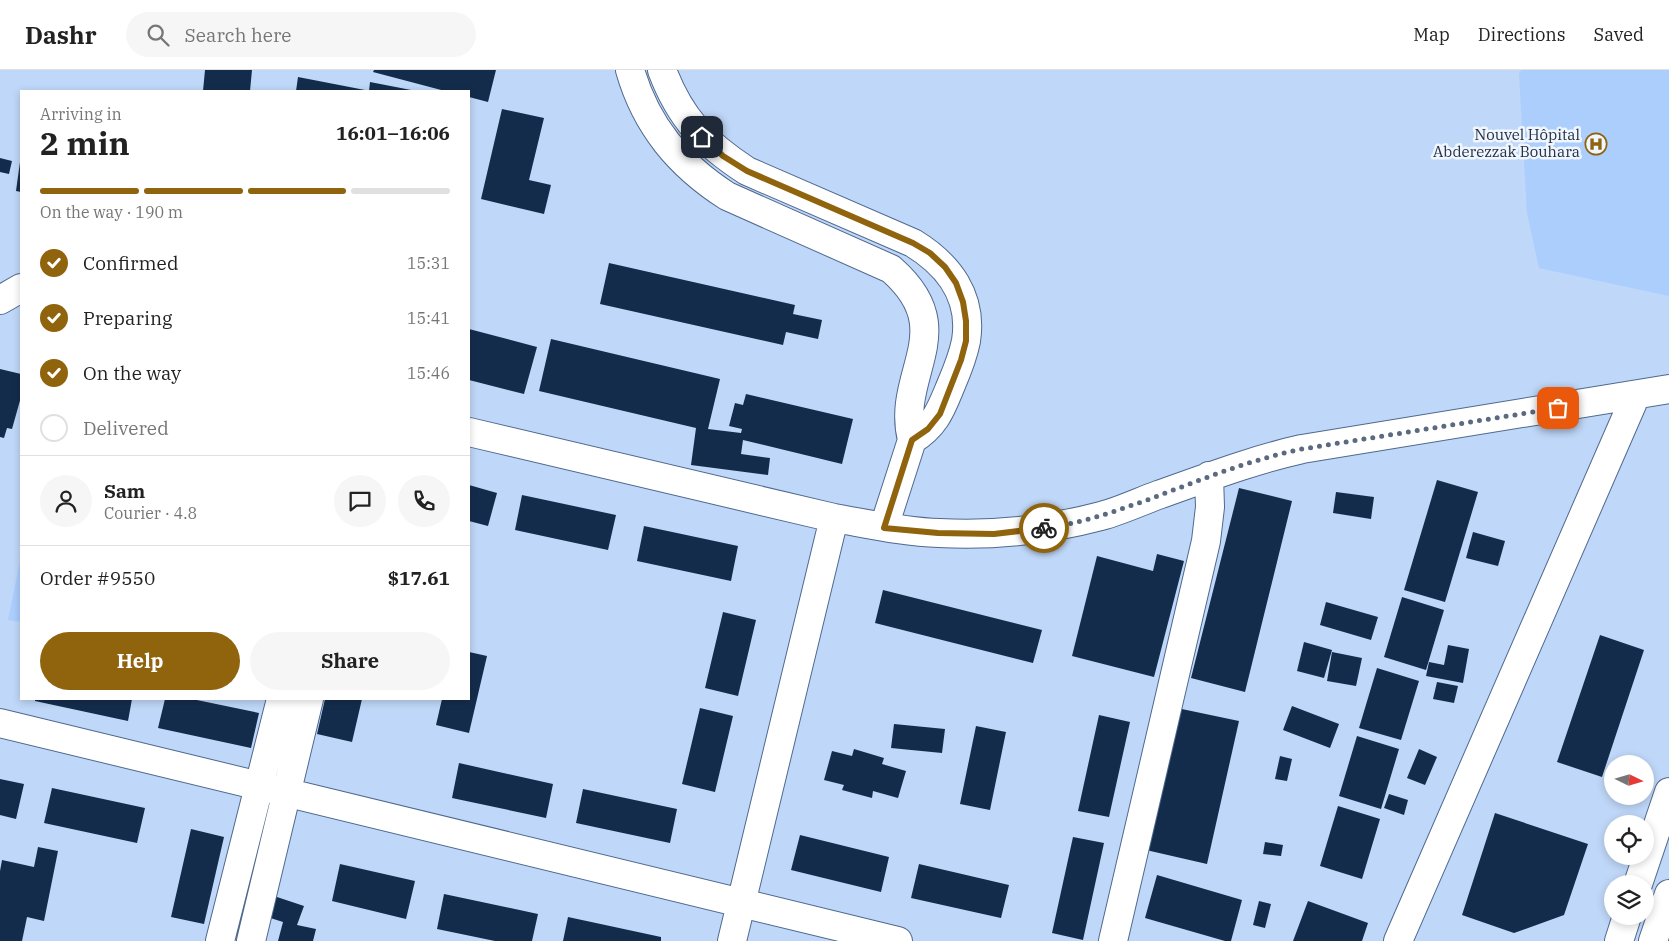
<!DOCTYPE html>
<meta charset="utf-8">
<style>
:root{--surface:#fff;--page:#f6f6f6;--text:#222;--muted:#767676;--line:#e0e0e0;--accent:#90630d}
body{margin:0;font-family:"IBM Plex Serif",serif;background:var(--page);color:var(--text);height:100vh;display:flex;flex-direction:column;font-size:19px;white-space:nowrap}
*{box-sizing:border-box;margin:0}
p{font-size:16px;color:var(--muted)}
.icon{flex:none;width:28px;height:28px;fill:none;stroke:currentColor;stroke-width:2;stroke-linecap:round;stroke-linejoin:round}
.map{position:relative;flex:1;overflow:hidden}
.details{position:absolute;left:20px;top:20px;width:450px;height:610px;display:flex;flex-direction:column;background:var(--surface);border-radius:0px;box-shadow:0 2px 8px #0003}
.details>*{flex:none}
.needle{width:32px;rotate:95deg}
.tools{position:absolute;left:1604px;top:685px;display:grid;gap:10px}
.tools a{display:grid;place-items:center;width:50px;height:50px;border-radius:50%;background:var(--surface);box-shadow:0 2px 8px #0003;font-size:25px}
.pin{position:absolute;display:grid;place-items:center;width:42px;height:42px;color:#fff;margin:-21px;border-radius:10px;box-shadow:0 2px 8px #0006}
.courier{position:absolute;display:grid;place-items:center;width:50px;height:50px;margin:-25px;border:4px solid #90630d;border-radius:50%;background:#fff;color:#222;box-shadow:0 1px 6px #0007}
.overview em{font-style:normal;font-weight:700}
.overview div{display:flex;flex-direction:column-reverse}
.overview{display:flex;align-items:center;justify-content:space-between;height:85px;padding:0 20px}
h1{font-size:32px;font-weight:700;line-height:38px}
.bar{display:grid;grid-template-columns:repeat(4,1fr);gap:8px 5px;align-content:center;height:60px;padding:0 20px}
.bar i{height:6px;border-radius:4px;background:var(--line)}
.bar .on{background:var(--accent)}
.bar p{grid-column:span 4}
.line{display:flex;align-items:center;gap:12px;padding:0 20px;border-top:1px solid var(--line)}
.line div{flex:1}
.round{display:grid;place-items:center;flex:none;width:52px;height:52px;border-radius:26px;background:var(--page)}
ol{padding:0 20px;list-style:none}
li{display:flex;align-items:center;gap:15px;height:55px}
li p{margin-inline-start:auto}
li .icon{padding:5px;border-radius:50%;background:var(--accent);color:#fff;stroke-width:4}
li:last-child{color:var(--muted)}
li i{width:28px;height:28px;border:2px solid var(--line);border-radius:50%}
.cta{display:flex;gap:10px;margin-top:auto;padding:10px 20px}
.cta a{flex:1;height:58px;border-radius:30px;background:var(--accent);color:#fff;font-size:20px;font-weight:700;line-height:58px;text-align:center}
.cta a+a{background:var(--page);color:var(--text)}
header{display:flex;align-items:center;gap:30px;box-sizing:border-box;height:70px;padding:0 25px;background:var(--surface);border-bottom:1px solid var(--line)}
header strong{font-size:24px}
nav{display:flex;gap:28px;margin-inline-start:auto;font-size:18px}
.search{width:350px;height:45px;background:var(--page);display:flex;align-items:center;gap:12px;box-sizing:border-box;padding:0 18px;border-radius:28px;color:var(--muted);font-size:19px}
.map>svg:first-child{display:block}
.built{fill:#abcefd}
.building{fill:#142c4c}
.lines{fill:none;stroke-linecap:round;stroke-linejoin:round}
.minor-casing{stroke:#4f698e;stroke-width:30}
.minor{stroke:#fff;stroke-width:28}
.done{stroke:#5b6a80;stroke-width:5;stroke-dasharray:0 9}
.route{stroke:#90630d;stroke-width:6}
.labels{text-anchor:middle;stroke-width:5;stroke-linejoin:round;paint-order:stroke}
.poi-label{font-size:15px;fill:#253040;stroke:#f0f6ff;text-anchor:end}
</style>
<header>
<strong>Dashr</strong>
<div class="search"><svg class="icon" aria-label="search" viewBox="0 0 24 24"><circle cx="10" cy="10" r="6"/><path d="M15 15l6 6"/></svg>Search here</div>
<nav><a>Map</a><a>Directions</a><a>Saved</a></nav>
</header>
<div class="map">
<svg width="1669" height="871" viewBox="0 0 1669 871">
<rect width="100%" height="100%" fill="#bfd7f8"/>
<path class="built" d="M1521 0H1669V226L1539 198 1527 143 1519 4Z
M21 486V552L8 550Z"/>
<path class="building" d="M205 0H252L250 21H203Z
M374 0H496L488 32 469 27V21H445L373 2Z
M298 7 365 20V21H296Z
M370 12 411 20V21H369Z
M502 39 544 48 529 110 551 115 544 144 481 129Z
M0 88 12 91 9 104 0 102Z
M20 92H21V122L16 121Z
M609 193 795 235 793 244 822 250 818 269 786 262 783 275 600 234Z
M469 259 537 277 524 324 469 310Z
M551 269 720 309 708 359 741 363 742 359 729 356 735 333 743 335 746 324 853 349 842 394 743 370 741 384 770 388 768 405 691 395 696 358 539 321Z
M0 299 21 304V327L12 359 7 358 4 368 0 367Z
M1437 410 1478 422 1445 532 1404 520Z
M469 415 497 423 488 456 469 451Z
M1239 418 1292 431 1245 622 1191 608Z
M1336 422 1374 427 1371 449 1333 443Z
M522 425 616 445 608 480 515 460Z
M644 456 738 476 731 511 637 491Z
M1473 462 1505 471 1498 496 1466 488Z
M1157 484 1184 491 1154 607 1072 586 1097 486 1153 501Z
M883 520 1042 560 1033 593 875 553Z
M1402 527 1444 540 1426 600 1384 587Z
M1326 532 1378 547 1371 570 1320 555Z
M723 542 756 550 738 626 705 618Z
M1600 565 1644 580 1602 707 1557 692Z
M1304 572 1332 580 1324 608 1297 601Z
M1448 575 1469 579 1463 613 1426 606 1429 592 1444 595Z
M469 582 487 586 469 663 436 655 442 629H469Z
M1332 582 1362 588 1356 616 1327 611Z
M1377 598 1419 611 1401 670 1359 658Z
M1437 612 1458 616 1454 633 1433 629Z
M35 629H132L128 651 35 631Z
M165 629H192L259 643 251 678 158 658Z
M325 629H362L352 672 317 664Z
M1292 636 1339 654 1330 678 1283 660Z
M700 638 733 646 715 722 682 714Z
M1177 638 1239 651 1207 794 1146 780Z
M1099 645 1130 652 1109 747 1078 741Z
M894 654 945 659 942 683 891 678Z
M976 656 1006 662 990 740 960 734Z
M1357 666 1399 679 1381 739 1339 726Z
M854 679 884 688 882 694 906 701 898 728 873 721 872 728 842 720 844 715 824 710 832 681 852 686Z
M1419 679 1437 687 1425 715 1407 708Z
M1280 686 1292 689 1287 711 1275 709Z
M459 693 553 714 546 748 452 728Z
M0 709 24 714 16 749 0 745Z
M52 718 145 738 137 773 44 753Z
M583 719 677 739 670 773 576 753Z
M1389 724 1408 730 1404 745 1384 738Z
M1338 736 1380 749 1362 809 1320 796Z
M1495 743 1588 774 1564 845 1514 863 1462 845Z
M191 759 224 767 204 854 171 847Z
M800 765 889 787 881 822 791 800Z
M1073 767 1104 773 1083 870 1052 863Z
M1265 772 1283 775 1281 786 1263 784Z
M38 777 58 781 44 851 27 847 22 871H0V801L2 790 34 797Z
M340 794 415 811 406 849 332 831Z
M919 794 1009 815 1001 848 911 828Z
M1157 805 1242 830 1231 871H1225L1145 848Z
M268 824 304 836 297 855 316 859 313 871H278L283 852 261 845Z
M444 824 538 844 532 871H495L437 859Z
M1259 831 1271 834 1265 858 1253 855Z
M1308 831 1368 853 1362 871H1293Z
M568 847 661 867V871H563Z"/>
<g class="lines">
<g class="minor-casing">
<path id="minor" d="M630 0C646 56 679 95 727 126L891 199C962 261 895 303 912 370L884 457
M662 0C680 48 704 73 747 101L913 173C949 195 973 227 966 271 963 286 957 301 951 315 941 339 936 355 912 370
M0 230 21 218
M469 362 834 448C869 454 904 462 939 463 994 466 1048 460 1101 446 1120 441 1139 432 1158 425 1206 408 1253 390 1302 379L1669 319
M0 653 898 871
M1638 814 1669 722
M220 871 281 629
M251 871 309 629
M732 871 834 448
M1113 871 1206 471 1210 437 1209 406
M1398 871 1636 325
M1619 871 1627 846
M1653 871 1669 824"/>
</g>
<use href="#minor" class="minor"/>
</g>
<g class="lines">
<path class="done" d="M1044 458C1079 454 1113 442 1147 430 1198 411 1248 390 1302 379L1558 338"/>
<path class="route" d="M702 67 723 86 747 101 913 173 930 183 945 197 956 213 963 232 966 251V271L961 290 940 344 928 359 912 370 884 458 938 463 994 464 1044 458"/>
</g>
<defs>
<g id="hospital-ring" transform="scale(1.125)"><circle r="9.5" fill="#f0f6ff" stroke="#90630d" stroke-width="1.5"/><path d="M-5-5h3v3.5h4V-5h3V5h-3V1.5h-4V5h-3Z" fill="#90630d"/></g>
</defs>
<g fill-rule="evenodd">
<use href="#hospital-ring" x="1596" y="74"/>
</g>
<g class="labels">
<g class="poi-label">
<text x="1580" y="70">Nouvel Hôpital<tspan x="1580" dy="17">Abderezzak Bouhara</tspan></text>
</g>
</g>
</svg>
<div class="tools">
<a><svg class="needle" viewBox="-14 -14 28 28"><path d="M0-13l5 13h-10z" fill="#e53935"/><path d="M0 13l5-13h-10z" fill="#767676"/></svg></a>
<a><svg class="icon" aria-label="locate" viewBox="0 0 24 24"><circle cx="12" cy="12" r="6"/><path d="M12 2v4M12 18v4M2 12h4M18 12h4"/></svg></a>
<a><svg class="icon" aria-label="layers" viewBox="0 0 24 24"><path d="M12 4l9 5-9 5-9-5zM3 14l9 5 9-5"/></svg></a>
</div>
<div class="pin" style="left:1558px;top:338px;background:#ea580c"><svg class="icon" aria-label="bag" viewBox="0 0 24 24"><path d="M5 8h14l-1 12H6zM9 8a3 3 0 0 1 6 0"/></svg></div>
<div class="pin" style="left:702px;top:67px;background:#1f2937"><svg class="icon" aria-label="home" viewBox="0 0 24 24"><path d="M3 11l9-7 9 7M6 9v11h12V9"/></svg></div>
<div class="courier" style="left:1044px;top:458px"><svg class="icon" aria-label="bike" viewBox="0 0 24 24"><circle cx="6" cy="16" r="4"/><circle cx="18" cy="16" r="4"/><path d="M6 16l4-8h5l3 8M10 8l3 8H6M13 5h3"/></svg></div>
<section class="details">
<div class="overview"><div><h1>2 min</h1><p>Arriving in</p></div><em>16:01–16:06</em></div>
<div class="bar"><i class="on"></i><i class="on"></i><i class="on"></i><i></i><p>On the way · 190 m</p></div>
<ol>
<li><svg class="icon" aria-label="check" viewBox="0 0 24 24"><path d="M5 12l5 5 9-10"/></svg>Confirmed<p>15:31</p></li>
<li><svg class="icon" aria-label="check" viewBox="0 0 24 24"><path d="M5 12l5 5 9-10"/></svg>Preparing<p>15:41</p></li>
<li><svg class="icon" aria-label="check" viewBox="0 0 24 24"><path d="M5 12l5 5 9-10"/></svg>On the way<p>15:46</p></li>
<li><i></i>Delivered</li>
</ol>
<div class="line" style="height:90px"><a class="round"><svg class="icon" aria-label="person" viewBox="0 0 24 24"><circle cx="12" cy="8" r="4"/><path d="M4 21q1-7 8-7t8 7"/></svg></a><div><b>Sam</b><p>Courier · 4.8</p></div><a class="round"><svg class="icon" aria-label="chat" viewBox="0 0 24 24"><path d="M4 5h16v11H9l-5 4z"/></svg></a><a class="round"><svg class="icon" aria-label="phone" viewBox="0 0 24 24"><path d="M5 4h4l2 5-3 2q2 4 5 5l2-3 5 2v4C11 20 4 13 5 4z"/></svg></a></div>
<div class="line" style="height:65px"><div>Order #9550</div><b>$17.61</b></div>
<div class="cta"><a>Help</a><a>Share</a></div>
</section>
</div>
